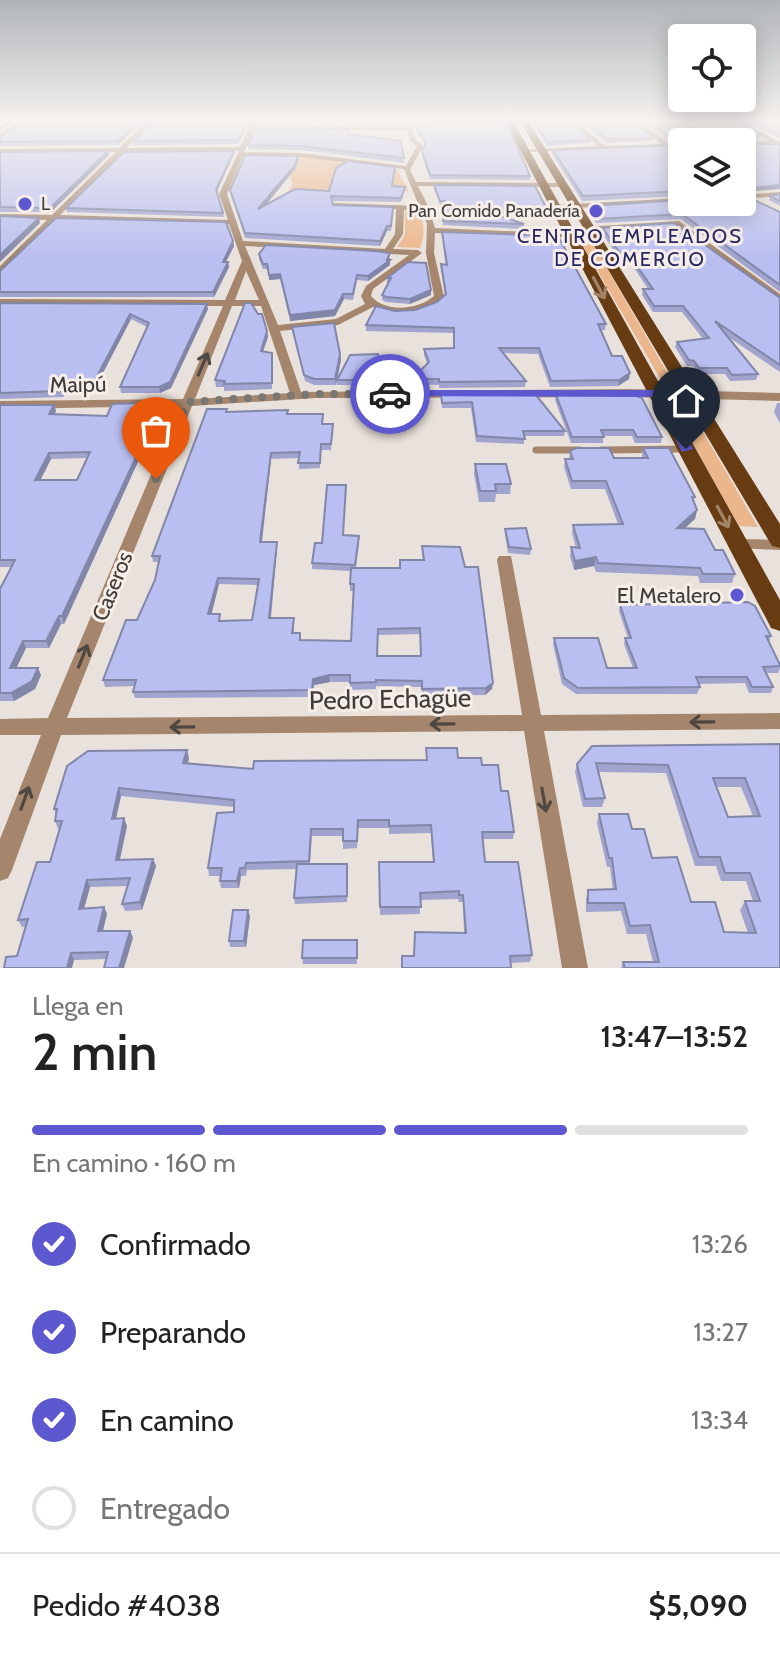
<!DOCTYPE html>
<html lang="es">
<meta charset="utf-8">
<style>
:root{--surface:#fff;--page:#f6f6f6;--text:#222;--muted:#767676;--line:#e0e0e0;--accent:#5d57d0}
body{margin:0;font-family:Cabin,sans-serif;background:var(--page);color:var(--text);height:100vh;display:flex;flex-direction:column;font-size:30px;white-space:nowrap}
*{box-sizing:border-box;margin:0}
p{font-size:26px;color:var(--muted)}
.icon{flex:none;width:44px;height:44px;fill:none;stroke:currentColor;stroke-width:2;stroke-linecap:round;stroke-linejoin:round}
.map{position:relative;height:968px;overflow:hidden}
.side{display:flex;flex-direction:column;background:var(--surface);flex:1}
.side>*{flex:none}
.controls{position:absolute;left:668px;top:24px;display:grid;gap:16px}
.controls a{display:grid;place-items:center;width:88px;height:88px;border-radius:8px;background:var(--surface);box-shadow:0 4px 20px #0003;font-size:40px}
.pin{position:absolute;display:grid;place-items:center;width:68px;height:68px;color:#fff;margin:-82px -34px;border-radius:50% 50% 50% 0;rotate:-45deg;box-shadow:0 0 8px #0007}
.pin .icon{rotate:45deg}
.courier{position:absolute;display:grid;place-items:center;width:80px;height:80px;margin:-40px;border:6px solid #5d57d0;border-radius:50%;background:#fff;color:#222;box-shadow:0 2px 10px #0007}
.summary em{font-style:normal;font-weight:600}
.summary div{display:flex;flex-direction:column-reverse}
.summary{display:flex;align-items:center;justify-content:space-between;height:136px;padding:0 32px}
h1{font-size:52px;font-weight:600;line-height:60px}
.bar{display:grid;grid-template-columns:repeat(4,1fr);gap:12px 8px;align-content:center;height:96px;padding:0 32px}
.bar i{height:10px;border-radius:6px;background:var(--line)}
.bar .current{background:var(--accent)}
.bar p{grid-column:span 4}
.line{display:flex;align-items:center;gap:20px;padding:0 32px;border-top:2px solid var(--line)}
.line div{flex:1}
ol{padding:0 32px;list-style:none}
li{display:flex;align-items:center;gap:24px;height:88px}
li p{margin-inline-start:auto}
li .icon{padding:8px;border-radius:50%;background:var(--accent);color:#fff;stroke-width:4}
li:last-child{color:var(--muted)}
li i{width:44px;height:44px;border:4px solid var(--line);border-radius:50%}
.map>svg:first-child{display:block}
.green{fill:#ebb68b}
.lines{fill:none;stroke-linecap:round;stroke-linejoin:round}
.lane{stroke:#a5866c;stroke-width:7}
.street{fill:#a5866c;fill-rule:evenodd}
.primary{fill:#673c13;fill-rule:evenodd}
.wall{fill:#a0a4cf;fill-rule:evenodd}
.shaded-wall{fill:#8286a9}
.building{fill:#babff1;stroke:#8286a9;stroke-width:2;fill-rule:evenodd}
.oneway{stroke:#a08368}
.oneway2{stroke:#4e4742}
.route{fill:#5d57d0}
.done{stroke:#7a7672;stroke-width:8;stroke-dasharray:0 14.4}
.poi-dot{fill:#5d57d0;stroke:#f6eee8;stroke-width:3}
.labels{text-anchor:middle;stroke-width:6;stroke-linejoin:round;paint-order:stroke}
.far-poi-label{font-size:18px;fill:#3f3c3a;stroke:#f6eee8;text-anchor:start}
.far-neighbourhood-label{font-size:20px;letter-spacing:2px;fill:#292761;stroke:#f6eee8}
.street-label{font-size:22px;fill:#3f3c3a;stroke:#f6eee8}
.poi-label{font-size:22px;fill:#3f3c3a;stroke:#f6eee8;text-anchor:end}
.near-street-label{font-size:26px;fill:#3f3c3a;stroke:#f6eee8}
</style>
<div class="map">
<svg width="780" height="968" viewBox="0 0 780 968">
<rect width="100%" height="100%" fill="#e9e1db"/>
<path class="green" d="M297 156 391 168 397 170 409 191 348 188 288 192 293 183 289 176Z
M405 211H419C425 225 425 235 420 248L397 247 405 235Z
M580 241H591L675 386 664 385Z
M679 405 689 408 758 527 739 526 673 407Z"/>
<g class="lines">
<path class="lane" d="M536 450H580
M601 450 684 449"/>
<path class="street" d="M19 121H26L0 139V134Z
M147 121H153L126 148 240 147 252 121H258L256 125 409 126 436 121 412 129 416 140 423 146 410 170 416 182 563 183 566 185 563 187 418 186 429 208 435 228 579 234 583 236 579 238 435 233 434 253 444 297 436 305 415 312 395 313 373 307 338 325 280 331 301 392 629 389 780 393V401L629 397 316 398 192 406 67 718 522 715 497 560 499 556H511L541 715 780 713V729L544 731 588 968H562L524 731 61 735 12 870 8 878 0 881V839L41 735H0V719L48 718 180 406 0 409V401L183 399 223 306 0 305V299L225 300 242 261 229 224 56 220 0 274V266L47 220 0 218V214L52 215 116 152 0 153V149L119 148ZM254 129 407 130 410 141 417 146 406 166 301 153 244 152ZM239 151 219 194 228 220 60 215 123 152ZM243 156 301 157 404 169 419 206 333 203V207H336L396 209 395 234 385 249 243 241 227 194ZM404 210H421L427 224 426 253 434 296C418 310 385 313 371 296L373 289 422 253 418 250 393 249 403 234ZM245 246 409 255 366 286 361 296 365 304 336 319 278 325ZM246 271 259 300H235ZM232 306H261L290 393 195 399Z
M570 121H576L605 146 662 144 631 121H638L670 144 682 143V147L525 152 522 150 598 146Z
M733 121H740L780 142V146H742V142L770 141Z
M780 192V196L742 199V195Z
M682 198V202L556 209 552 207 556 205Z
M679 221 780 294V301L674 225 568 232 564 230 568 228Z
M738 539 780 540V550L733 548 730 544Z"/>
<path class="primary" d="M505 121H513L780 600V631L771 628 768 622Z
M520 121H528L780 524V548L772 546 769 541Z"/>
</g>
<path class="wall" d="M25 121H144L118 145 0 146V137Z
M153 121H250L238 144 133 145V141Z
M260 121H420L409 123 261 122Z
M532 121H570L591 140V143L547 146Z
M581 121H633L654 138 653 141 606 143Z
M642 121H736L760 135 759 138 741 140V142L671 141Z
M746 121H780V139Z
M416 127 530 176V180L430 179 422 155V151L425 144 416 131Z
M348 134 404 158V163L301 150 249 149 248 145Z
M682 145V196L582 201 552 154 553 150Z
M108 151 109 155 51 212H0V152Z
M234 154 217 192 224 217 67 212 66 208Z
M299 160 295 169 266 205 329 191 393 186 405 191 401 202 332 201 333 205 393 207 391 231H387L380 246 245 238 230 190Z
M434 185 548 211 547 215H498L524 224V229L443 225 445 206 440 205 434 189Z
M780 194V206L769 200 770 196Z
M588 206 780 212V292L681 219 596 223 587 210Z
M603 228 780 298V372L727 336 758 374 756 380 730 381 725 374H698L693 366H687L675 347 677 342 703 339 682 312H653L642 295 643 289H648L631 263H622L602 233Z
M442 232 606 324 605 330H600L612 356 629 379 618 386 550 387 538 354 503 353 526 381 525 387 439 388V385L412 384V379L427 364 424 355V349L453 348V333L366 331V325L395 311 415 310 437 302 445 295 441 269V264L446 265Z
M233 241 234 246 226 262 229 267 214 297H0V271Z
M259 254 390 258V265L368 281 357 280 353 300 344 299 335 316 290 321 280 279 269 280 268 269H263L259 259Z
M387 278 431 290V295L410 304 386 302 382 300V295L388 283H387Z
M0 303 208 309 171 388 160 393H121L120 387 147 327 131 319 94 390H67L63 397 0 399Z
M292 327 340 354 341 360 336 385H314L305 381Z
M267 331 268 337 263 351 272 353V389L224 391V387H216L215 380Z
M337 380H383V385H337Z
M441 395H536L565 431 564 436H524V444L476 442 471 408H442Z
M556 395 662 437 661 443H635L632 436H603V443H571L555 400Z
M777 403H780V423L774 412Z
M0 405H54L56 411 54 414 157 420 64 624H61L49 648H26L16 668 41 675 35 689 14 701H0V589L12 567H0ZM87 458 77 480H40L51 459Z
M228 412 288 414 323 424H333L331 450H321L320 468 299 469V458L271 459 262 542 277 548 271 618H294V633L301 640 351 641 353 591H350V571L312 569V563L322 543 344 535 359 542 356 568H400L423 560 422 546 492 689 485 695 422 696V687L376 686V689L350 690V682H330L314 685 313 697 135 698 133 692 135 686 105 687 103 680 137 620 155 580 159 562H153L152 556ZM219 584 258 585 252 620 221 621 211 614ZM420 634 421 656H377L378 635Z
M643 448 695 497 694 500 697 510 695 519 684 528 715 550 735 574 732 583H700L698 576 596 572 594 566 574 570 570 556 571 547 576 548 572 533 573 525 618 524 605 489H571L564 467 565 459H569L570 451 614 458H643L642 456Z
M475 464 511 484 510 494H496L495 502H479L474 474Z
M505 529 531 549 530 555 508 553 505 534Z
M620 605 771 636 769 643 780 665V668L778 673H766L773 687 771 693H749L745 683 698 684 700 687 697 694H576L562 684 553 644 554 638 607 668H633L624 644 625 638H628L619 611Z
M780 744V968H621L623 962H653L646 934H627L621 911 586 912V899L588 890H613L610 867H607L597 823 599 814 632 829 652 858 691 902 724 932 748 933 740 910 745 901H753L746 881H721L716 866H695L666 773 598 772 605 798 602 807H583L575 772 577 764ZM717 787H741L753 816 728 817Z
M426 748 482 765 501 791 514 832 513 839H483L485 862 532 955 530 962 510 963 414 956 464 933 463 902H459L458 899 420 900V914L380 915 379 862H433L431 833 389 834V828H358L357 848 343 849V836H312L310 864 348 870 347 902 295 904 294 898 297 869 247 870 246 876H241L239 888H221L220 881V876H209L208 868 234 812V807L121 796 116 819 127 826 120 860 153 859 156 866 142 910 125 911 122 904 128 886 90 887 84 908 104 907 107 914 103 931H130L133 938 106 959 74 960 17 956 26 927H22L18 920 50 862 60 829H58L55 821 56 815 54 809 189 758 188 764 253 769 426 760Z
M250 916 246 947H230L229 941Z
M357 940V964H303L302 958Z"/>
<path class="shaded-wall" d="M8 121H14L0 130V126Z
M139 121H144L118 145 117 141Z
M248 121H250L238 144V140Z
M760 135 759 138 740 140 741 136Z
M108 151 109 155 51 212 50 208Z
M234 151V154L216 193V189Z
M298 156 299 160 295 169 258 214V209Z
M780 185V189L742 192 743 188Z
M39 218 40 223 0 262V255Z
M387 226V231L380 246V241Z
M233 241 234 246 223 267V262Z
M390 253 388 261 390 260V265L368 281V276L387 260Z
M228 262 229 267 214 297 213 292Z
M280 274V279L269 280V275Z
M431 290V295L410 304V299Z
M343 294 344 299 335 316 290 321V315Z
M207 304 208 309 171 388 160 393 159 387Z
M130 314 131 319 94 390 93 384Z
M267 331 268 337 261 357V351Z
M340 354 341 360 336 385 335 379Z
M630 373 629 379 618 386 619 380Z
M66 384 67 390 63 397 62 391Z
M54 405 56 411 51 420 49 414Z
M156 414 157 420 64 624 62 616Z
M49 453 51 459 37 487 35 480Z
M271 453V459L261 548 260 542Z
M697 510 695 519 675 537 677 528Z
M277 542V548L270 624 269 618Z
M596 557 594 566 574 570 575 561Z
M218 578 219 584 210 620 208 614Z
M59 616 61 624 49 648 46 641Z
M23 641 26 648 13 675 10 668Z
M38 668 41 675 35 689 14 701 11 693Z
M329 675 330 682 314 685 313 697V679Z
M493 683 492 689 485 695 486 688Z
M187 750 189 758 185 771 183 763Z
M119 788 121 796 114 826 112 819Z
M124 818 127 826 118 867 116 860Z
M153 859 156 866 142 910 140 902Z
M240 868 241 876 239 888 237 881Z
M87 880 90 887 82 916 79 909Z
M104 907 107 914 101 938 98 931Z
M248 910 250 916 246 947 244 941Z
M130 931 133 938 124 968H119Z
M71 953 74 960 72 968H67Z"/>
<path class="building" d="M25 121H139L117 141 0 142V137Z
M153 121H248L238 140 133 141Z
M435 121H506L530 176 430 175 422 151 426 142 416 127Z
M534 121H570L591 140 547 142Z
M585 121H633L654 138 607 139Z
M648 121H736L760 135 741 136V142H685V137H672Z
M754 121H780V134Z
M256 128 347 129 348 134 401 141 404 158 301 146 248 145Z
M742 144H780V185L742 189Z
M682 145V191L583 196 553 150Z
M108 151 50 208 0 207V152Z
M234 151 216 189 223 213 66 208 124 152Z
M245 155 298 156 295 165 258 209 295 189 329 191 336 168 348 161 395 167 392 186 405 187 401 198 331 196 333 205 393 207 391 226H387L380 241 245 233 230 190Z
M434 185 535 186 548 211H485L524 224 443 221 445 201H440Z
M780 194V201L770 196Z
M742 197 750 198 780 212V285L682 214 596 219 588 206 682 200V202H742Z
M0 216 39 218 0 255Z
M56 218 226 222 233 241 223 262H228L213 292H0V271Z
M674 223 780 298V365L715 321 758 374 732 375 727 368H699L694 361 689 360 677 342 709 338 683 306H654L643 289H653L631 258H623L603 228Z
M442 232 558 236 606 324H598L612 356H622L630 373 619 380 551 381 539 348H499L526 381 439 382V379H412L429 362 424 349 454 348V328L366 325 376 306 395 311 415 310 437 302 446 294 441 264 447 265Z
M266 245 375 251 390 253 387 260H390L368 276 357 275 353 294H343L335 310 290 315 280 274 269 275 267 264H263L259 254Z
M408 262 426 263 431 290 410 299 386 297 382 295 391 278H387Z
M0 303 207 304 170 382 159 387H120L149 323 130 314 93 384H66L62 391 0 393Z
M245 303H251L258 314H262L267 331 261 351 272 353V383L224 384 225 381 215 380Z
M334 323 340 354 335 379H314L304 375 292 327Z
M378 354 383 380H337L350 355Z
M441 395H536L565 431H523L525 439 477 436 472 402 442 403Z
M556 395H633L642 398 662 437H637L633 430H601L604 437H572Z
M140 403 156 414 62 616H59L46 641H23L10 668H38L32 681 11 693H0V589L15 560H0V405H54L49 414 107 416 112 404ZM90 452 77 480H35L49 453Z
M207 409H227L226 412 288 410 287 414H323L322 424H333L331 444H321L320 463H298L300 452 271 453 260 542H277L269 618H294L292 633H300V640L351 641 354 584H350L351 568H400V560H424L422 546 460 547 465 567H478L493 683 486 688 422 689V681L376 680V682L350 683V675H329L313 679 312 690 133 692 136 680H103L126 620H137L155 580 160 556H152ZM218 578 259 579 252 620 219 621 220 614H208ZM420 628 421 656H377L378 629Z
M576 448H609L614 458H648L643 448H669L695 497H692L697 510 677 528 704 529 715 550H723L735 574H703L700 568 598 563 596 557 575 561 571 547 580 548 573 525 623 524 606 481H572L565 459H573L570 451Z
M475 464H506L511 484H495L496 491H480Z
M327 485H346L343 535 359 536 355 565 312 563 315 543H322Z
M526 528 531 549 509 547 505 529Z
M748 602 755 606 771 636H766L780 665V666L763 667 773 687H752L747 677H696L700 687 578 688 564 678 554 638H598L607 668H637L625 638H631L620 605Z
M780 744V968H625L623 962H659L650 925 630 926 624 903H588V890L616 889 612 858H609L599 814H628L632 829H644L652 858 677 857 691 902H715L724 932 756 933 745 901H760L750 873H725L720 857H699L668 765 596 763 605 798 585 799 577 764 592 746ZM713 778H745L760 816 728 817Z
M426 748H457L458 758H481L482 765H498L501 791H508L514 832H482L485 862H518L532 955 510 956 511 968H402V956H414L415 932 466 933 463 895H459V891L420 893 421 907H380L379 862H434L431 825 389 826V820H358L357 841H343V829H311L309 861 246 863 245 868H240L237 881H220L222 868H208L217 813 234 812V800L119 788 112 819 124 818 116 860 153 859 140 902 122 904 130 878 87 880 79 909 104 907 98 931H130L119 968H104L108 952 71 953 67 968H4L6 957 17 956 28 919 18 920 37 862H50L62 821H55L57 809H54L67 766 88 751 187 750 183 763 253 769 254 761 427 760Z
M297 864H347V896L294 898Z
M233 910H248L244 941H229Z
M303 940H357V958H302Z"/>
<defs><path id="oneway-shaft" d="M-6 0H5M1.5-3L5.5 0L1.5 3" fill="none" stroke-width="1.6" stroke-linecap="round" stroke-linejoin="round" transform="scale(2)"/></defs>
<g class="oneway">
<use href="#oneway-shaft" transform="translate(599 288) rotate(62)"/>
<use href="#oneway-shaft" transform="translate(723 517) rotate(62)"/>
</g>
<g class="oneway2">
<use href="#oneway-shaft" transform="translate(203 364) rotate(-67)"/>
<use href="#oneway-shaft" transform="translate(83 656) rotate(-68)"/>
<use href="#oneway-shaft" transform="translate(702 722) rotate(179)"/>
<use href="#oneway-shaft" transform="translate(442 724) rotate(179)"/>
<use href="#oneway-shaft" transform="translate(182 727) rotate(179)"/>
<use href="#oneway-shaft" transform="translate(25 798) rotate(-70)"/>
<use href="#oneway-shaft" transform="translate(544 800) rotate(80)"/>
</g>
<linearGradient id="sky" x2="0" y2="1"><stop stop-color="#b0b4b9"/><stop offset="0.47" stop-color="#f5f2ef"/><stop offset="1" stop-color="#f5f2ef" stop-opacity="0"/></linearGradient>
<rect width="780" height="257" fill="url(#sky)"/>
<path class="route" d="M390 390H656L662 393 693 449 682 452 653 397 386 396 385 394Z"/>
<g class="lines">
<path class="done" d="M156 479 187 402 316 394H390"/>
</g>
<g class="poi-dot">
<circle cx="25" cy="204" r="8"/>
<circle cx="596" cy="211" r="8"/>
<circle cx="737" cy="595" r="8"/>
</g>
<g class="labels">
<g class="far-poi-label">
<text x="41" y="210">L</text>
<text x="580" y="217" text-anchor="end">Pan Comido Panadería</text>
</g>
<g class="far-neighbourhood-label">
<text x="630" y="243">CENTRO EMPLEADOS<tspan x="630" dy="23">DE COMERCIO</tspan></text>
</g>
<g class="street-label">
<text transform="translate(78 384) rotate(-1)" y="8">Maipú</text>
<text transform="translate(112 586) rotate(-68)" y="8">Caseros</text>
</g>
<g class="poi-label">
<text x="721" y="603">El Metalero</text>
</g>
<g class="near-street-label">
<text transform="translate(390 699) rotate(-1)" y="9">Pedro Echagüe</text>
</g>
</g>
</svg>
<div class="controls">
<a><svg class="icon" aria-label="locate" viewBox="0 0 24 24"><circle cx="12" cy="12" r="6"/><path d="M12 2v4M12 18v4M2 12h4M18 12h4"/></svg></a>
<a><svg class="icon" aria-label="layers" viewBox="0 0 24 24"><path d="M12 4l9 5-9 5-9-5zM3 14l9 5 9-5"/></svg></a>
</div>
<div class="pin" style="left:156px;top:479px;background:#ea580c"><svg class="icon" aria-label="bag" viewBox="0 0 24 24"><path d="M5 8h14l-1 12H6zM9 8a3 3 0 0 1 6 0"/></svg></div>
<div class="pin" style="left:686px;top:449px;background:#1f2937"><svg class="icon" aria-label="home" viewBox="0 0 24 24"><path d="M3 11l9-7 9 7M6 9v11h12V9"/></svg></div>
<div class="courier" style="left:390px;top:394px"><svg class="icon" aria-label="car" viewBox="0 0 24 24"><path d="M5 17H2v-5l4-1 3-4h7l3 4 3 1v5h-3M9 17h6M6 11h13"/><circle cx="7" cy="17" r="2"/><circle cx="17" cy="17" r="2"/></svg></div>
</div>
<section class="side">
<div class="summary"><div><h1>2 min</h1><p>Llega en</p></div><em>13:47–13:52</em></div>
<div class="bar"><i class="current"></i><i class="current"></i><i class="current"></i><i></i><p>En camino · 160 m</p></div>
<ol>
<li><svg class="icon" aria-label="check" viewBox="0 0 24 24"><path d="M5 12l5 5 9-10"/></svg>Confirmado<p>13:26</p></li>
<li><svg class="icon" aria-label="check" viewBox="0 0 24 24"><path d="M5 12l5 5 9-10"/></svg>Preparando<p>13:27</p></li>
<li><svg class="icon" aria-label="check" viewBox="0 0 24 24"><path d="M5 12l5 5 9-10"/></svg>En camino<p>13:34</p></li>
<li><i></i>Entregado</li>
</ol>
<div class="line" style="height:104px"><div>Pedido #4038</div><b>$5,090</b></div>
</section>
